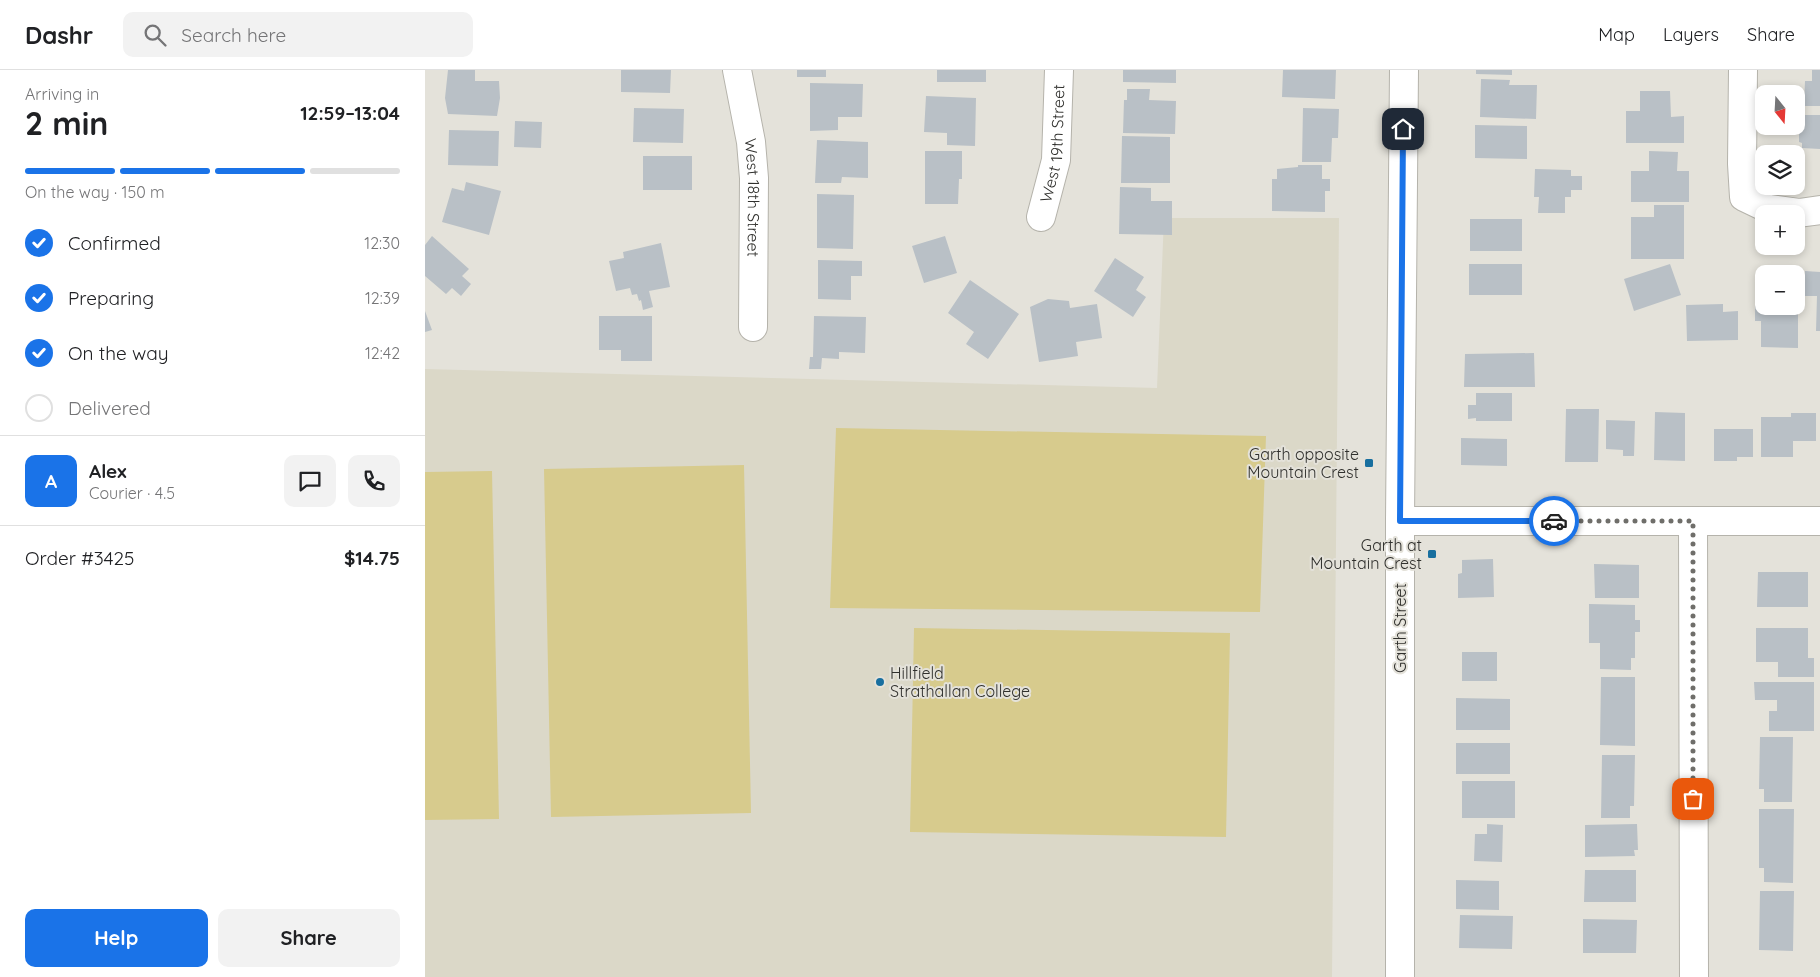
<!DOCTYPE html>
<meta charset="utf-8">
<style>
:root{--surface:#fff;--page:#f2f2f2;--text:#202124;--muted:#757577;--line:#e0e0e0;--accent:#1a73e8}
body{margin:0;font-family:Quicksand,sans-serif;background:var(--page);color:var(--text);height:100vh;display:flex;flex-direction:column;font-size:19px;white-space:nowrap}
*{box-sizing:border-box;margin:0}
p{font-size:16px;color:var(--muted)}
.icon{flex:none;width:28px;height:28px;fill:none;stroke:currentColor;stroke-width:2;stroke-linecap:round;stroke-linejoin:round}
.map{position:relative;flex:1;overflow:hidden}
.side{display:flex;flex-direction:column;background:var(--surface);width:425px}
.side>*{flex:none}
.needle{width:32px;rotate:162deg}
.fabs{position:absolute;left:1330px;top:15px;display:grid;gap:10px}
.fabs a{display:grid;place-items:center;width:50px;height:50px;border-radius:10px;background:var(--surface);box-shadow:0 2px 8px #0003;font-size:25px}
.pin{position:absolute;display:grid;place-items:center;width:42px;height:42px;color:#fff;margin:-21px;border-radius:10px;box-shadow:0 2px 8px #0006}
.courier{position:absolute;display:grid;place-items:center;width:50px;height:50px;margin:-25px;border:4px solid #1a73e8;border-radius:50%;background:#fff;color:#222;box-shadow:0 1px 6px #0007}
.headline em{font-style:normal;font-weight:700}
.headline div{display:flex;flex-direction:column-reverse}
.headline{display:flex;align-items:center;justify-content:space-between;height:85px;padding:0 25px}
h1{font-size:32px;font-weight:700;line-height:38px}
.bar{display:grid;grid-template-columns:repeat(4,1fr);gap:8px 5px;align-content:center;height:60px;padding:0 25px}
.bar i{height:6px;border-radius:4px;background:var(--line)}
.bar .active{background:var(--accent)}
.bar p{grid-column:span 4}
.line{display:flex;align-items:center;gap:12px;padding:0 25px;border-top:1px solid var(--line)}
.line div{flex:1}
.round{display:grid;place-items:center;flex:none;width:52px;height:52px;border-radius:10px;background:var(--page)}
ol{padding:0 25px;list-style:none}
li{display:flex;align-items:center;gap:15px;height:55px}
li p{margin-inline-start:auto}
li .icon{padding:5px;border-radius:50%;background:var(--accent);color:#fff;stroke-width:4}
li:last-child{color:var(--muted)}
li i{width:28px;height:28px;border:2px solid var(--line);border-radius:50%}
.action{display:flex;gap:10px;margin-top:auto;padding:10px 25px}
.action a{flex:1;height:58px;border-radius:10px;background:var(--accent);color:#fff;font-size:20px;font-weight:700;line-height:58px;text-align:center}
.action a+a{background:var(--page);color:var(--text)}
header{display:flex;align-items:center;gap:30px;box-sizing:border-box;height:70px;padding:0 25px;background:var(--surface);border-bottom:1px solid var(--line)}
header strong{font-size:24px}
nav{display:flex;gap:28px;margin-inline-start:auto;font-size:18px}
.search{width:350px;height:45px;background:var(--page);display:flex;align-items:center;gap:12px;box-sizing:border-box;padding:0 18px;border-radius:10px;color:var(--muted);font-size:19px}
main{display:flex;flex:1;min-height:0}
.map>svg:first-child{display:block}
.built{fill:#dbd8c8}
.green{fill:#d7cb8d}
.building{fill:#b9c0c6}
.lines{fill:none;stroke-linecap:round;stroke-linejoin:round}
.street-casing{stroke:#b5b3ab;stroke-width:30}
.secondary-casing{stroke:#b5b3ab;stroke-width:30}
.street{stroke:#fff;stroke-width:28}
.secondary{stroke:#fff;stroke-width:28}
.done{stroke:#6f6e6a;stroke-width:5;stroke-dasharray:0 9}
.route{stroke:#1a73e8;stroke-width:6}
.poi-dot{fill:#186f9f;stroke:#e4e2da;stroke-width:2}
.labels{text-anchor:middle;stroke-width:4;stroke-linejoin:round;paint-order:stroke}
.street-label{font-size:16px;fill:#30302d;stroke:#e4e2da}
.poi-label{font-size:16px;fill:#30302d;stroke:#e4e2da;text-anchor:end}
</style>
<header>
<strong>Dashr</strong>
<div class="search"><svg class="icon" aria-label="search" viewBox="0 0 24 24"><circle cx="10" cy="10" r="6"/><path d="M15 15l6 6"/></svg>Search here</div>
<nav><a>Map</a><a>Layers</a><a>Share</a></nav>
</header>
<main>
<section class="side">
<div class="headline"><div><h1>2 min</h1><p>Arriving in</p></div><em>12:59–13:04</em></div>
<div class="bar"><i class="active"></i><i class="active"></i><i class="active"></i><i></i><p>On the way · 150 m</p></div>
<ol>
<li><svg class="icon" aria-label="check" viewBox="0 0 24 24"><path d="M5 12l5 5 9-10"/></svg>Confirmed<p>12:30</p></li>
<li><svg class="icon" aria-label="check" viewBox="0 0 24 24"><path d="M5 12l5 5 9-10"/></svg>Preparing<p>12:39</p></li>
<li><svg class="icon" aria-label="check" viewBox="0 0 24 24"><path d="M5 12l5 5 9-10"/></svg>On the way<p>12:42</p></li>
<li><i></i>Delivered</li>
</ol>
<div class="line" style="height:90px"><b class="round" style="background:var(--accent);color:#fff">A</b><div><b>Alex</b><p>Courier · 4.5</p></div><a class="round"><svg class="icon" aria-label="chat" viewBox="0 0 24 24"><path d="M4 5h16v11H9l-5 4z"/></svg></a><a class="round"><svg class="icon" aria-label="phone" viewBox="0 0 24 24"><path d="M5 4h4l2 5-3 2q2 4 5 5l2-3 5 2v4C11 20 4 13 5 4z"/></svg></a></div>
<div class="line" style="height:65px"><div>Order #3425</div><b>$14.75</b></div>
<div class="action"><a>Help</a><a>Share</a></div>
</section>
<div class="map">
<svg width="1395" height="907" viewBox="0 0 1395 907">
<rect width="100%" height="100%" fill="#e4e2da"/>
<path class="built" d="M739 148H914L907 907H0V299L732 318Z"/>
<path class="green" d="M411 358 841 366 835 542 405 538Z
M319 395 326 743 126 747 119 399Z
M67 401 74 749 0 750V402Z
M489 558 805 563 801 767 485 762Z"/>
<path class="building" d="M23 0H50V11H74L75 28 72 46 23 44 20 28Z
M196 0H246L245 23 196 22Z
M372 0H401V7H372Z
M512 0H561V12H512Z
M698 0H751V13L698 12Z
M858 0H911L910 29 857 27Z
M1051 0H1087V5L1051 4Z
M1387 0H1395V36H1379L1380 11H1387Z
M1056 9 1085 10 1084 15H1112L1111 49 1055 47Z
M385 13 438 14 437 47H413V60L385 61Z
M702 19H725L724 30 751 31 750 64 698 63 699 30H702Z
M1215 21H1245L1246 47 1259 46V73H1201V41H1215Z
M501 26 551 28 550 76 522 75V63L499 62Z
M209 38 259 39 258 73 208 72Z
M878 38 914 39 913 68H907L906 92H877Z
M1378 45H1395V79L1377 78V73L1374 72V62H1377Z
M90 51 117 52 116 78 89 77Z
M1050 55 1102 56V89L1050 88Z
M24 60 74 61 73 96 23 95Z
M697 66 745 67V113H696Z
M392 70 443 72V108L417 107 416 113H390Z
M500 81H537V109H534L533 134H500Z
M1224 81 1253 82 1252 101H1264V132H1206V101H1224Z
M218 86H267V120H218Z
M873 95H897V109H905V121H900V142L847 141V109H852V99L873 97Z
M1110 99 1146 100V106H1157V120H1146V127H1140V143H1113L1114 127H1109Z
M41 112 76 121 64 165 17 152 27 118 39 121Z
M695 117 726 118V131H747V165L694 164Z
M392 124 429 125 428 179 392 178Z
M1229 135H1259V189H1206V147H1229Z
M1045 149H1097V181H1045Z
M7 166 44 199 37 206 46 214 36 226 27 218 21 224 0 206V175Z
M520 166 532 203 499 213 487 176Z
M236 173 245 217 224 221 228 237 218 240 216 230 214 231 212 224 207 225 205 218 191 221 184 191 199 188 198 182Z
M690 188 719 207 711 220 721 227 708 247 669 221Z
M393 190 437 191V206H426V230L393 229Z
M1044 194H1097V225H1044Z
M1245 194 1256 225 1209 241 1199 209Z
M1380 201 1395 202V261H1391L1392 226H1380Z
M545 210 594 244 563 289 541 274 549 262 523 243Z
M1330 225H1339V236H1373V278L1336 277V251H1330Z
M623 229 644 231 645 238 672 234 677 268 651 272 653 286 614 292 605 237Z
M1298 234V242L1313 241V270L1262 271 1261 235Z
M0 241 7 260 0 262Z
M174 246H227V291H196V280H174Z
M389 246 441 247 440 283 414 282V289L397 288 396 299H384L385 287H388Z
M1109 283 1110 317H1039L1040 284Z
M1051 323H1087V351H1051V348L1043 349V335H1051Z
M1141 339H1174L1173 392H1140Z
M1230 342 1260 343V391L1229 390Z
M1366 343H1391V371H1368V387H1336V347H1366Z
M1181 350 1210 351 1209 386H1198V380L1181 379Z
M1289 359H1328V387H1312V391H1289Z
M1036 368 1082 369V396L1036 395Z
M1068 489 1069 527 1033 528V504L1037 503V490Z
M1169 494 1214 495V528H1170Z
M1333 502H1383V537H1332Z
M1164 534 1210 535V550H1215V562H1210V588H1206V600L1175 599V573H1164Z
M1331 558H1383V588H1389V607H1353V592H1331Z
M1037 582H1072V611H1037Z
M1176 607H1210V676L1175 675Z
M1329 612H1389V661H1344V641H1352V630H1330Z
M1031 628 1085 629V660H1031Z
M1335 667H1368L1367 732H1339V719H1334Z
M1031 673H1085V704H1031Z
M1177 685H1210L1209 736H1205V748H1176Z
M1037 711H1090V748H1037Z
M1334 739H1369L1368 813 1339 812V798H1334Z
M1062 754 1078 755 1077 792 1049 791 1050 764H1062Z
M1212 754 1213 780H1209L1210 786 1160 787V755Z
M1160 800H1211V832H1159Z
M1031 810 1074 811V840L1031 839Z
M1335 821H1369L1368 881 1334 880Z
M1035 845 1088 846 1087 879 1034 878Z
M1158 849 1212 850 1211 883H1158Z"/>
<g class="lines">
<g class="street-casing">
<g id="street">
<path id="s1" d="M312 0 326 72 329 108 328 257"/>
<path d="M1318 0 1317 94 1319 127 1344 139 1374 143 1395 140"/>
<path id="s2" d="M616 147 631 90 634 0"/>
<path d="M975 451H1395"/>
<path d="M1268 451 1269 907"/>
</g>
</g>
<g class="secondary-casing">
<path id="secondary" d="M975 907V451L979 0"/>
</g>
<use href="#street" class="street"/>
<use href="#secondary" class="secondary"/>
</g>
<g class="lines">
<path class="done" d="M1129 451H1268V729"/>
<path class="route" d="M978 59 975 451H1129"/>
</g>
<g class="poi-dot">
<rect x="939" y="388" width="10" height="10" rx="2.5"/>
<rect x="1002" y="479" width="10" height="10" rx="2.5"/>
<circle cx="455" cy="612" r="5"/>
</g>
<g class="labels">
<g class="street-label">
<text dy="6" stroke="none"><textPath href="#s2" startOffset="75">West 19th Street</textPath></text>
<text dy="6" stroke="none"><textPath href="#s1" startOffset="129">West 18th Street</textPath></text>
<text transform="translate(975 558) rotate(-90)" y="6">Garth Street</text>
</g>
<g class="poi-label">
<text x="934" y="390">Garth opposite<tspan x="934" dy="18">Mountain Crest</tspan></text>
<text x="997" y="481">Garth at<tspan x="997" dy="18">Mountain Crest</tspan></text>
<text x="465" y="609" text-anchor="start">Hillfield<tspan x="465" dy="18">Strathallan College</tspan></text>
</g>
</g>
</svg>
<div class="fabs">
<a><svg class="needle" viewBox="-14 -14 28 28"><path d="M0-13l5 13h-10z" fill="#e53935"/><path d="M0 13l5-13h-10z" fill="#757577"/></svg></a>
<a><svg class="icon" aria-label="layers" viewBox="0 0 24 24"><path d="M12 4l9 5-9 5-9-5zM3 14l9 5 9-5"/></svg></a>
<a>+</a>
<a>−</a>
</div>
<div class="pin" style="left:1268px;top:729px;background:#ea580c"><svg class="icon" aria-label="bag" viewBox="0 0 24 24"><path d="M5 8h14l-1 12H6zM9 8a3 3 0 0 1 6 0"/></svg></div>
<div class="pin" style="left:978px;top:59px;background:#1f2937"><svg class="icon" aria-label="home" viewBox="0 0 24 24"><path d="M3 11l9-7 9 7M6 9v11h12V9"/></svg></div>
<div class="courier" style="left:1129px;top:451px"><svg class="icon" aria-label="car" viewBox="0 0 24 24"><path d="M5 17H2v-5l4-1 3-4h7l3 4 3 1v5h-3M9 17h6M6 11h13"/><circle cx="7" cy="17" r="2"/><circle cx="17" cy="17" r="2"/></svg></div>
</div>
</main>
